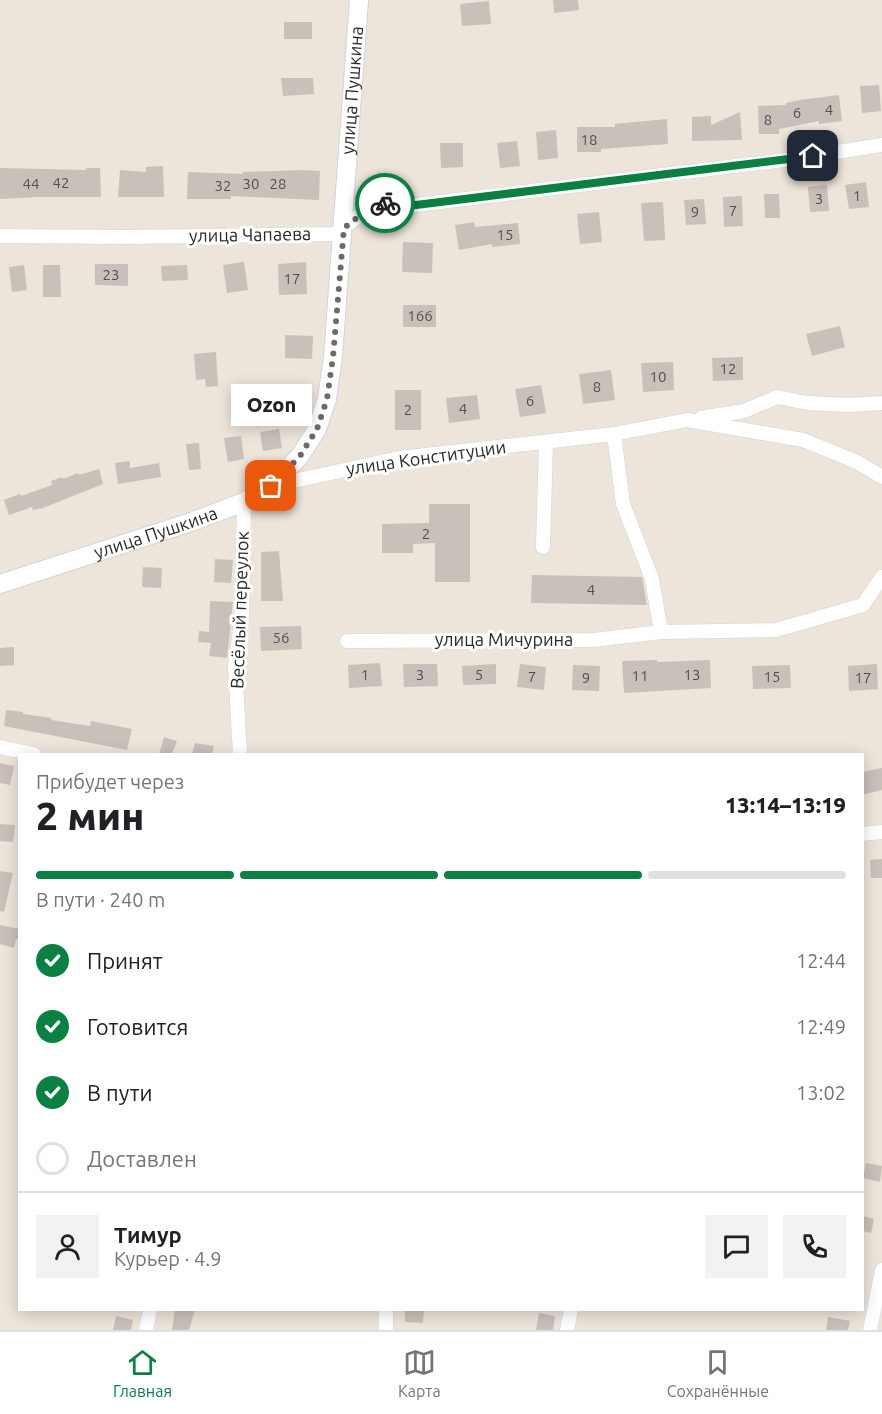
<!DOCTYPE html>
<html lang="ru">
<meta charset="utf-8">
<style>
:root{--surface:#fff;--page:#f2f2f2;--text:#202124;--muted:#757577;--line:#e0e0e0;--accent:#0b8043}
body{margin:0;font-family:Ubuntu,sans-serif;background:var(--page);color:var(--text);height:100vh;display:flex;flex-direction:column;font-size:22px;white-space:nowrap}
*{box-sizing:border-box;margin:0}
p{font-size:20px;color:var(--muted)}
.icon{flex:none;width:33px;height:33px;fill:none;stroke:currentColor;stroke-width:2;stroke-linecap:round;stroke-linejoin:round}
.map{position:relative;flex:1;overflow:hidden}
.panel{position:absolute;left:18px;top:753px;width:846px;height:558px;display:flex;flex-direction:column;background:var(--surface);border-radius:0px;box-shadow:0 3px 15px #0003}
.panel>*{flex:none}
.pin{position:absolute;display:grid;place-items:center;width:51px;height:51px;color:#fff;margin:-26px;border-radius:12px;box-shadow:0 3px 9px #0006}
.courier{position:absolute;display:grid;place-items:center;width:60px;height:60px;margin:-30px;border:4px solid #0b8043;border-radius:50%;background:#fff;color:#222;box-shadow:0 2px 8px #0007}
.bubble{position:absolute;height:42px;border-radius:0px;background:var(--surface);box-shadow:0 3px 15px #0003;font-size:20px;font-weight:800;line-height:42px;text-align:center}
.head em{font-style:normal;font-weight:800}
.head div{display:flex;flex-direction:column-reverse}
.head{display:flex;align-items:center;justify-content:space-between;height:102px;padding:0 18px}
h1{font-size:39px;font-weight:800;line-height:45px}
.bar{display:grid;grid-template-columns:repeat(4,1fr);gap:9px 6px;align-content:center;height:72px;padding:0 18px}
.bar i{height:8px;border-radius:4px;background:var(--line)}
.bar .on{background:var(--accent)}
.bar p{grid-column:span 4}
.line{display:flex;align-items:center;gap:15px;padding:0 18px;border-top:2px solid var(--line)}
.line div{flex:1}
.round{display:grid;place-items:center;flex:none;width:63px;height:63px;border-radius:0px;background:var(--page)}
ol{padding:0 18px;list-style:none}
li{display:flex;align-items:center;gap:18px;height:66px}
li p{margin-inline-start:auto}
li .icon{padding:6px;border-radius:50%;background:var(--accent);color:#fff;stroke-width:4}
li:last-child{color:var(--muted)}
li i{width:33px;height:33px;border:3px solid var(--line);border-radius:50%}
.dock{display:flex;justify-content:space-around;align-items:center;height:84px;border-top:2px solid var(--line);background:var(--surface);font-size:16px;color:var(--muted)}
.dock a{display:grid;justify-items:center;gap:3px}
.dock .on{color:var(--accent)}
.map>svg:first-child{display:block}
.building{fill:#c8c1ba}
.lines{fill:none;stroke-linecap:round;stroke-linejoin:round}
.street-casing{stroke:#cfd3e3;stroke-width:15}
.secondary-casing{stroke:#cfd3e3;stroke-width:20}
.street{stroke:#fff;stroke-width:14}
.secondary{stroke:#fff;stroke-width:18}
.done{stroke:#6e6a67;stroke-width:6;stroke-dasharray:0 10.8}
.route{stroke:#0b8043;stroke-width:8}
.labels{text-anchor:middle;stroke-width:6;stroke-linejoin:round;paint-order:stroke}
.number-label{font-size:15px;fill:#514f4d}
.street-label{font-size:18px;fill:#292929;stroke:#fff}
</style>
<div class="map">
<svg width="882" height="1330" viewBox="0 0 882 1330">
<rect width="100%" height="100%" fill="#ede4da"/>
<path class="building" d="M553 0H578L579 10 554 13Z
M489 1 491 24 462 26 460 4Z
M284 22H312V39H284Z
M281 78H313L314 94 283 96Z
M879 85 881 111 862 113 860 86Z
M839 95 842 121 819 124V121L779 129V134H759L758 106 786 105V103L800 100Z
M740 112 742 140 692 141V117L711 116V125Z
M667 119 668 144 601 149V152H577V127H615V124Z
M556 130 558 158 538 160 536 132Z
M517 141 520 166 500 168 497 143Z
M440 143H463V167L441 168Z
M163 166 164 197H118L120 170 146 172V167Z
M0 168 86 170V168H100L101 197H38L0 199Z
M302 170 320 171 319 200 231 196V199H187L188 172 243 174V172Z
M866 182 869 207 849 209 845 185Z
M827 185 829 211 810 212 808 187Z
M764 194H779L780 218H765Z
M742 196 743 226 724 227 723 197Z
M704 199 706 224 686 225 684 200Z
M663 202 665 240 644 241 641 203Z
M599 212 602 242 580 244 577 214Z
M474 222 475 227 518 223 520 244 492 247V244L459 250 455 225Z
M403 242 433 243 432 273 402 272Z
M244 262 248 290 227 293 223 265Z
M306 262 307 294 279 295 278 264Z
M95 264H128V286L95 285Z
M24 265 27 290 12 292 9 267Z
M43 265H60L61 297H43Z
M187 265 188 280 162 281 161 266Z
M403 305H436V327H403Z
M840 326 845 347 812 356 806 334Z
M285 335 313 336 312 359 285 358Z
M216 352 218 386 206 387 205 379 196 380 194 354Z
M743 357V380L713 381 712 358Z
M673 362 674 390 643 392 641 363Z
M611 370 615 400 583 404 579 374Z
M541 385 546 413 520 417 515 389Z
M395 390H421V430H395Z
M477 395 480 419 449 423 446 398Z
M279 429 282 448 263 451 260 432Z
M241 436 244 459 228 462 224 438Z
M199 443 201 469 189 470 186 444Z
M130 461V468L159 463 161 477 118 484 115 463Z
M99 469 103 484 43 508 33 510 32 507 9 515 4 500 20 494 21 496 52 485 51 481 62 477 63 479 78 473 79 475Z
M429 504H470V582H435V543L413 544V553H382V524L429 523Z
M279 551 283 601H261V552Z
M215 559 233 560 231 583 214 582Z
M143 567 162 568 161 588 142 587Z
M532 575 642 577 647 605 531 603Z
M210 601 233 602 227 658 209 656 211 643 198 642 199 631 209 632Z
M301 626 302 649 261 651 260 627Z
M14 647V665L0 666V648Z
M657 660V662L710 660 711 688 624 693 622 661Z
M380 663 382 686 349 688 348 665Z
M403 664H437L438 686 404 687Z
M496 664V684L463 685 462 666Z
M520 664 546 667 544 690 517 687Z
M877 664 878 689 849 691 848 666Z
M573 665 600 666 599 691 572 690Z
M790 665 791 688 753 689 752 666Z
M6 710 23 712V714L52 718 51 720 90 726 91 721 132 729 127 750 4 726Z
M164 737 177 741 172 754H159Z
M195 743 214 746 212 754H192Z
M0 763 14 766 10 785 0 783Z
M882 768V790L862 795V772Z
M0 824 15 825 13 842 0 841Z
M882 859V878H871L870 860Z
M0 871 13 873 4 912 0 911Z
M0 925 20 929V940L16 939 14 948 0 944Z
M866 1163 882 1166 880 1182 863 1178Z
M862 1216 874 1219 871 1233 862 1231Z
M175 1310H195L189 1330H172Z
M405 1310H424L423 1323 405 1322Z
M539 1313 555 1316 553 1330H536Z
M116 1316 133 1320 131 1330H113Z
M828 1317 850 1321 848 1330H826Z"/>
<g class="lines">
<g class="street-casing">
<path id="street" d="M0 236 125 237 335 234 376 203 416 205 793 159 882 145
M701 418 744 411 777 397 808 403 848 405 882 403
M271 486 399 458 614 434 687 420 803 440 857 462 882 477
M543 547 546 442
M661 632 776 630 863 605 882 577
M347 641 594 640 661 632 652 579 623 504 614 434
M0 747 34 754
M240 754 235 666 242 616 244 502
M862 834 882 832
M146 1330 150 1310
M386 1330V1310
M567 1330 571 1310
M870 1330 882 1270"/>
</g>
<g class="secondary-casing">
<g id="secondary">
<path id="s1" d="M0 584 191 522 244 502 271 486 300 456 317 429 327 399 333 357 359 0"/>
</g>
</g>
<use href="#street" class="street"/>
<use href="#secondary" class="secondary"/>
</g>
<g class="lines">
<path class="done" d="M271 486 300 456 317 429 327 399 333 357 344 228 376 203H385"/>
<path class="route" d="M385 203 416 205 813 156"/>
</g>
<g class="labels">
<g class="number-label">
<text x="829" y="115">4</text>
<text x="797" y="118">6</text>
<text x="768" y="125">8</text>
<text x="589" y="145">18</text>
<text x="61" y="188">42</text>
<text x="31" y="189">44</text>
<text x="251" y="189">30</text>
<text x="278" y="189">28</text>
<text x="223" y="191">32</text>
<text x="857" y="201">1</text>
<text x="819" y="204">3</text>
<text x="733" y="216">7</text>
<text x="695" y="217">9</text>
<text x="505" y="240">15</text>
<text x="111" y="280">23</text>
<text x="292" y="284">17</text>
<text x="420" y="321">166</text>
<text x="728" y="374">12</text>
<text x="658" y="382">10</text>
<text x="597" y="392">8</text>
<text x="530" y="406">6</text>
<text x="463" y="414">4</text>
<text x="408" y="415">2</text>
<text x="426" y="539">2</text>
<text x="591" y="595">4</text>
<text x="281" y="643">56</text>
<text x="365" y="680">1</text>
<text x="420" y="680">3</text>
<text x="479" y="680">5</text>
<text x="692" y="680">13</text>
<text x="640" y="681">11</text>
<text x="532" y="682">7</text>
<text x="772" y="682">15</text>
<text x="586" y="683">9</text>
<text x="863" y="683">17</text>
</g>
<g class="street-label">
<text dy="6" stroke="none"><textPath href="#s1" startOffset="704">улица Пушкина</textPath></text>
<text transform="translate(250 235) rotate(-1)" y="6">улица Чапаева</text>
<text transform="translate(426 458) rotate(-8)" y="6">улица Конституции</text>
<text dy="6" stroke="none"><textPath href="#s1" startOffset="164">улица Пушкина</textPath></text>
<text transform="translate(240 610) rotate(-88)" y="6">Весёлый переулок</text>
<text x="504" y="646">улица Мичурина</text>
</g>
</g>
</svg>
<div class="pin" style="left:271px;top:486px;background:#ea580c"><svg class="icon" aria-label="bag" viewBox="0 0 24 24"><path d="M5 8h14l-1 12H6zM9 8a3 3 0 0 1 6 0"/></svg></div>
<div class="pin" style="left:813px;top:156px;background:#1f2937"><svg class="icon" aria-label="home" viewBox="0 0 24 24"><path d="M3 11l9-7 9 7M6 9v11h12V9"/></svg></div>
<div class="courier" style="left:385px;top:203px"><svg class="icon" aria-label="bike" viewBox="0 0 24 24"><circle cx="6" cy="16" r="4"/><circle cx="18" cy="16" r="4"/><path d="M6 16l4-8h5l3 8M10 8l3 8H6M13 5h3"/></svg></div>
<div class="bubble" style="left:231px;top:384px;width:81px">Ozon</div>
<section class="panel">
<div class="head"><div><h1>2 мин</h1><p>Прибудет через</p></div><em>13:14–13:19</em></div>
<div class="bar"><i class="on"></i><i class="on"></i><i class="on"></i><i></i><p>В пути · 240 m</p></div>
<ol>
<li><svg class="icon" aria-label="check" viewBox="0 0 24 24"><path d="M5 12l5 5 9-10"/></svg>Принят<p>12:44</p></li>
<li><svg class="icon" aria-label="check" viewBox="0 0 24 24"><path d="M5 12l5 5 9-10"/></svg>Готовится<p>12:49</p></li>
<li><svg class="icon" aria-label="check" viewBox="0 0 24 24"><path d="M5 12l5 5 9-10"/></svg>В пути<p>13:02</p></li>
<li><i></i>Доставлен</li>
</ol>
<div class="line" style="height:108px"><a class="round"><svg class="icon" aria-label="person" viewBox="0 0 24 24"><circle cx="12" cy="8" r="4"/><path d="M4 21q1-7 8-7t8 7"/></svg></a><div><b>Тимур</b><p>Курьер · 4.9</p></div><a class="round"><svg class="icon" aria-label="chat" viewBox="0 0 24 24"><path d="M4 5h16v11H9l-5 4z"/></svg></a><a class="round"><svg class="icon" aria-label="phone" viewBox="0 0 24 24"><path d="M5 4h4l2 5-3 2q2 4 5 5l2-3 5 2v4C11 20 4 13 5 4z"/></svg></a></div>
</section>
</div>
<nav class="dock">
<a class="on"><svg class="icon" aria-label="home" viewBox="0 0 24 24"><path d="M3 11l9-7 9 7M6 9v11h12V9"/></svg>Главная</a>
<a><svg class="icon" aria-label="map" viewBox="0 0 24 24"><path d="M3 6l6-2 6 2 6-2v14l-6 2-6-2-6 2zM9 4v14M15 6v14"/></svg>Карта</a>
<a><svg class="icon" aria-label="saved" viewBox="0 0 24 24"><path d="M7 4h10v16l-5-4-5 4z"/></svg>Сохранённые</a>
</nav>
